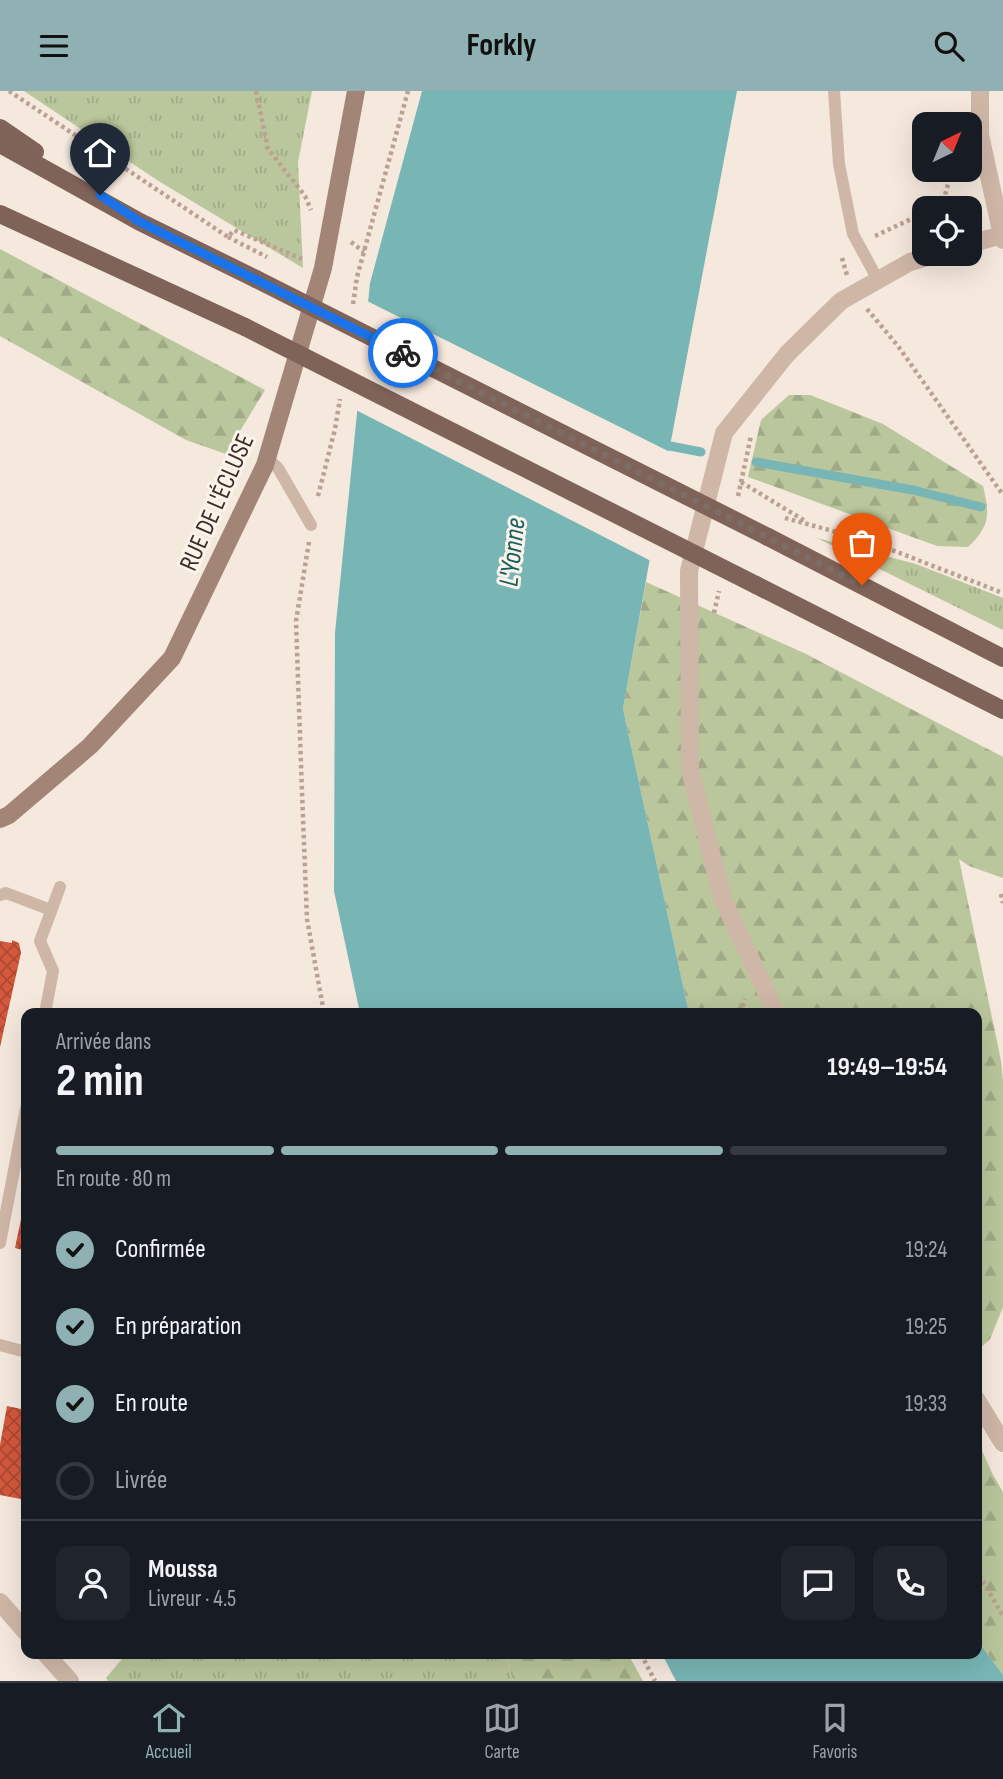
<!DOCTYPE html>
<html lang="fr">
<meta charset="utf-8">
<style>
:root{--surface:#171b24;--page:#20242c;--text:#f1f3f6;--muted:#9ea1a6;--line:#363941;--accent:#8fb1b3}
body{margin:0;font-family:"Sofia Sans Condensed",sans-serif;background:var(--page);color:var(--text);height:100vh;display:flex;flex-direction:column;font-size:26px;white-space:nowrap}
*{box-sizing:border-box;margin:0}
p{font-size:23px;color:var(--muted)}
.icon{flex:none;width:38px;height:38px;fill:none;stroke:currentColor;stroke-width:2;stroke-linecap:round;stroke-linejoin:round}
.map{position:relative;flex:1;overflow:hidden}
.sheet{position:absolute;left:21px;top:917px;width:961px;height:651px;display:flex;flex-direction:column;background:var(--surface);border-radius:14px;box-shadow:0 7px 28px #0002}
.sheet>*{flex:none}
.needle{width:46px;rotate:43deg}
.controls{position:absolute;left:912px;top:21px;display:grid;gap:14px}
.controls a{display:grid;place-items:center;width:70px;height:70px;border-radius:14px;background:var(--surface);box-shadow:0 7px 28px #0002;font-size:35px}
.pin{position:absolute;display:grid;place-items:center;width:60px;height:60px;color:#fff;margin:-72px -30px;border-radius:50% 50% 50% 0;rotate:-45deg;box-shadow:0 0 7px #0007}
.pin .icon{rotate:45deg}
.courier{position:absolute;display:grid;place-items:center;width:70px;height:70px;margin:-35px;border:5px solid #1a73e8;border-radius:50%;background:#fff;color:#222;box-shadow:0 2px 9px #0007}
.head em{font-style:normal;font-weight:700}
.head div{display:flex;flex-direction:column-reverse}
.head{display:flex;align-items:center;justify-content:space-between;height:119px;padding:0 35px}
h1{font-size:46px;font-weight:700;line-height:52px}
.bar{display:grid;grid-template-columns:repeat(4,1fr);gap:10px 7px;align-content:center;height:84px;padding:0 35px}
.bar i{height:9px;border-radius:5px;background:var(--line)}
.bar .selected{background:var(--accent)}
.bar p{grid-column:span 4}
.line{display:flex;align-items:center;gap:18px;padding:0 35px;border-top:2px solid var(--line)}
.line div{flex:1}
.round{display:grid;place-items:center;flex:none;width:74px;height:74px;border-radius:14px;background:var(--page)}
ol{padding:0 35px;list-style:none}
li{display:flex;align-items:center;gap:21px;height:77px}
li p{margin-inline-start:auto}
li .icon{padding:7px;border-radius:50%;background:var(--accent);color:#111;stroke-width:4}
li:last-child{color:var(--muted)}
li i{width:38px;height:38px;border:4px solid var(--line);border-radius:50%}
header{display:flex;justify-content:space-between;align-items:center;height:91px;padding:0 35px;background:var(--accent);color:#111;font-size:32px;font-weight:700}
.dock{display:flex;justify-content:space-around;align-items:center;height:98px;border-top:2px solid var(--line);background:var(--surface);font-size:19px;color:var(--muted)}
.dock a{display:grid;justify-items:center;gap:4px}
.dock .selected{color:var(--accent)}
.map>svg:first-child{display:block}
.grass{fill:url(#grass-tufts)}
.forest{fill:url(#forest-firs)}
.water{fill:#78b6b5}
.pier{fill:#f5e8dd}
.lines{fill:none;stroke-linecap:round;stroke-linejoin:round}
.stream{stroke:#78b6b5;stroke-width:9}
.building{fill:url(#building-cross-hatch)}
.path{stroke:#bba191;stroke-width:4.5;stroke-dasharray:3.5 3.5;stroke-linecap:butt}
.lane{stroke:#cfb7a7;stroke-width:12}
.street{stroke:#cfb7a7;stroke-width:18}
.secondary{stroke:#a38578;stroke-width:18}
.primary{stroke:#7f6258;stroke-width:18}
.path-bridge{stroke:#bba191;stroke-width:4.5;stroke-dasharray:3.5 3.5;stroke-linecap:butt}
.primary-bridge{stroke:#7f6258;stroke-width:18}
.done{stroke:#7c6e67;stroke-width:7;stroke-dasharray:0 12.6}
.route{stroke:#1a73e8;stroke-width:9}
.labels{text-anchor:middle;stroke-width:6;stroke-linejoin:round;paint-order:stroke}
.street-label{font-size:26px;fill:#3b2d28;stroke:#fcf3ea}
.water-label{font-size:28px;font-style:italic;fill:#186162;stroke:#fcf3ea}
</style>
<header><svg class="icon" aria-label="menu" viewBox="0 0 24 24"><path d="M4 6h16M4 12h16M4 18h16"/></svg>Forkly<svg class="icon" aria-label="search" viewBox="0 0 24 24"><circle cx="10" cy="10" r="6"/><path d="M15 15l6 6"/></svg></header>
<div class="map">
<svg width="1003" height="1590" viewBox="0 0 1003 1590">
<defs>
<pattern id="grass-tufts" width="24" height="20" patternUnits="userSpaceOnUse" patternTransform="scale(1.75)"><rect width="24" height="20" fill="#bac69b"/><path d="M3 7l-1-3M5 7V3M7 7l1-3M15 17l-1-3M17 17v-4M19 17l1-3" fill="none" stroke="#a1aa86"/></pattern>
<pattern id="forest-firs" width="22" height="20" patternUnits="userSpaceOnUse" patternTransform="scale(1.75)"><rect width="22" height="20" fill="#bac69b"/><path d="M5 1l3.5 6h-7zM16 11l3.5 6h-7z" fill="#a1aa86"/></pattern>
<pattern id="building-cross-hatch" width="8" height="8" patternUnits="userSpaceOnUse" patternTransform="scale(1.75)"><rect width="8" height="8" fill="#d4583c"/><path d="M0 0l8 8M0 8l8-8" fill="none" stroke="#ad4932"/></pattern>
</defs>
<rect width="100%" height="100%" fill="#f5e8dd"/>
<path class="grass" d="M24 0H312L298 71 303 177 157 89Z
M817 447 916 473 1003 507V539Z
M126 1563H506L513 1590H108L106 1587Z"/>
<path class="forest" d="M0 158 265 299 226 363 186 349 0 245Z
M789 304H810L883 333 983 395C990 424 990 435 968 456L937 455 748 386 761 329Z
M646 491 804 562 1003 666V787L969 775 959 768 1001 970 1003 990V1216L990 1248 977 1260 976 922H689L623 618Z
M976 1346 992 1382 1003 1401V1584L977 1549Z
M506 1563H628L643 1590H513Z"/>
<path class="water" d="M422 0H737L670 355 623 618 689 922H360L334 800 335 542 370 192Z
M977 1549 1003 1584V1590H676L662 1563H976Z"/>
<path class="pier" d="M365 209 672 362 653 471 354 318Z"/>
<g class="lines">
<path class="stream" d="M662 351 670 355 701 361
M756 371 913 399 981 416"/>
</g>
<path class="building" d="M12 849 19 852 21 862 0 956V850L12 852Z
M25 1109H26V1160L15 1157Z
M25 1162H26V1185L22 1177Z
M7 1315 26 1319V1409L0 1404V1354Z"/>
<g class="lines">
<path class="path" d="M9 0 228 146 234 139 302 168
M256 0 268 58 305 105 311 119
M929 117 945 104 952 79
M875 145 924 122
M351 151 364 161
M842 167 847 184
M353 213 357 186 408 0
M867 218 898 255 1003 404
M741 391 805 430
M318 405 335 338 340 308
M738 405 751 345
M785 427 866 449 1003 502
M309 451 296 530 302 701 307 828 324 922
M714 522 719 500
M1001 803 1003 812
M740 922 745 908
M976 1478 1003 1525
M641 1563 655 1590"/>
<path class="lane" d="M834 0 839 73 853 143 878 189
M268 368 278 377 311 434
M0 804 6 802 51 819
M45 922 53 880 40 850 60 796
M0 1152 26 1017
M0 1254 26 1261"/>
<path class="street" d="M980 0V44L1003 149
M970 153 1002 144
M776 922 723 809 690 679 689 480 724 342 787 263 841 210 910 171 938 163
M976 1308 1003 1352
M0 1511 26 1541
M46 1563 70 1590"/>
<path class="secondary" d="M0 728 9 724 90 655 172 567 265 374 323 177 356 0"/>
<path class="primary" d="M0 37 35 61
M0 53 140 131 256 188
M0 123 245 236
M768 446 1003 567
M756 494 1003 619"/>
<path class="path-bridge" d="M228 146 267 166"/>
<path class="primary-bridge" d="M256 188 768 446
M245 236 756 494"/>
</g>
<g class="lines">
<path class="done" d="M403 262 862 494"/>
<path class="route" d="M100 104 140 131 403 262"/>
</g>
<g class="labels">
<g class="street-label">
<text transform="translate(216 411) rotate(-66)" y="9">RUE DE L'ÉCLUSE</text>
</g>
<g class="water-label">
<text transform="translate(511 461) rotate(-84)" y="10">L'Yonne</text>
</g>
</g>
</svg>
<div class="controls">
<a><svg class="needle" viewBox="-14 -14 28 28"><path d="M0-13l5 13h-10z" fill="#e53935"/><path d="M0 13l5-13h-10z" fill="#9ea1a6"/></svg></a>
<a><svg class="icon" aria-label="locate" viewBox="0 0 24 24"><circle cx="12" cy="12" r="6"/><path d="M12 2v4M12 18v4M2 12h4M18 12h4"/></svg></a>
</div>
<div class="pin" style="left:862px;top:494px;background:#ea580c"><svg class="icon" aria-label="bag" viewBox="0 0 24 24"><path d="M5 8h14l-1 12H6zM9 8a3 3 0 0 1 6 0"/></svg></div>
<div class="pin" style="left:100px;top:104px;background:#1f2937"><svg class="icon" aria-label="home" viewBox="0 0 24 24"><path d="M3 11l9-7 9 7M6 9v11h12V9"/></svg></div>
<div class="courier" style="left:403px;top:262px"><svg class="icon" aria-label="bike" viewBox="0 0 24 24"><circle cx="6" cy="16" r="4"/><circle cx="18" cy="16" r="4"/><path d="M6 16l4-8h5l3 8M10 8l3 8H6M13 5h3"/></svg></div>
<section class="sheet">
<div class="head"><div><h1>2 min</h1><p>Arrivée dans</p></div><em>19:49–19:54</em></div>
<div class="bar"><i class="selected"></i><i class="selected"></i><i class="selected"></i><i></i><p>En route · 80 m</p></div>
<ol>
<li><svg class="icon" aria-label="check" viewBox="0 0 24 24"><path d="M5 12l5 5 9-10"/></svg>Confirmée<p>19:24</p></li>
<li><svg class="icon" aria-label="check" viewBox="0 0 24 24"><path d="M5 12l5 5 9-10"/></svg>En préparation<p>19:25</p></li>
<li><svg class="icon" aria-label="check" viewBox="0 0 24 24"><path d="M5 12l5 5 9-10"/></svg>En route<p>19:33</p></li>
<li><i></i>Livrée</li>
</ol>
<div class="line" style="height:126px"><a class="round"><svg class="icon" aria-label="person" viewBox="0 0 24 24"><circle cx="12" cy="8" r="4"/><path d="M4 21q1-7 8-7t8 7"/></svg></a><div><b>Moussa</b><p>Livreur · 4.5</p></div><a class="round"><svg class="icon" aria-label="chat" viewBox="0 0 24 24"><path d="M4 5h16v11H9l-5 4z"/></svg></a><a class="round"><svg class="icon" aria-label="phone" viewBox="0 0 24 24"><path d="M5 4h4l2 5-3 2q2 4 5 5l2-3 5 2v4C11 20 4 13 5 4z"/></svg></a></div>
</section>
</div>
<nav class="dock">
<a class="selected"><svg class="icon" aria-label="home" viewBox="0 0 24 24"><path d="M3 11l9-7 9 7M6 9v11h12V9"/></svg>Accueil</a>
<a><svg class="icon" aria-label="map" viewBox="0 0 24 24"><path d="M3 6l6-2 6 2 6-2v14l-6 2-6-2-6 2zM9 4v14M15 6v14"/></svg>Carte</a>
<a><svg class="icon" aria-label="saved" viewBox="0 0 24 24"><path d="M7 4h10v16l-5-4-5 4z"/></svg>Favoris</a>
</nav>
